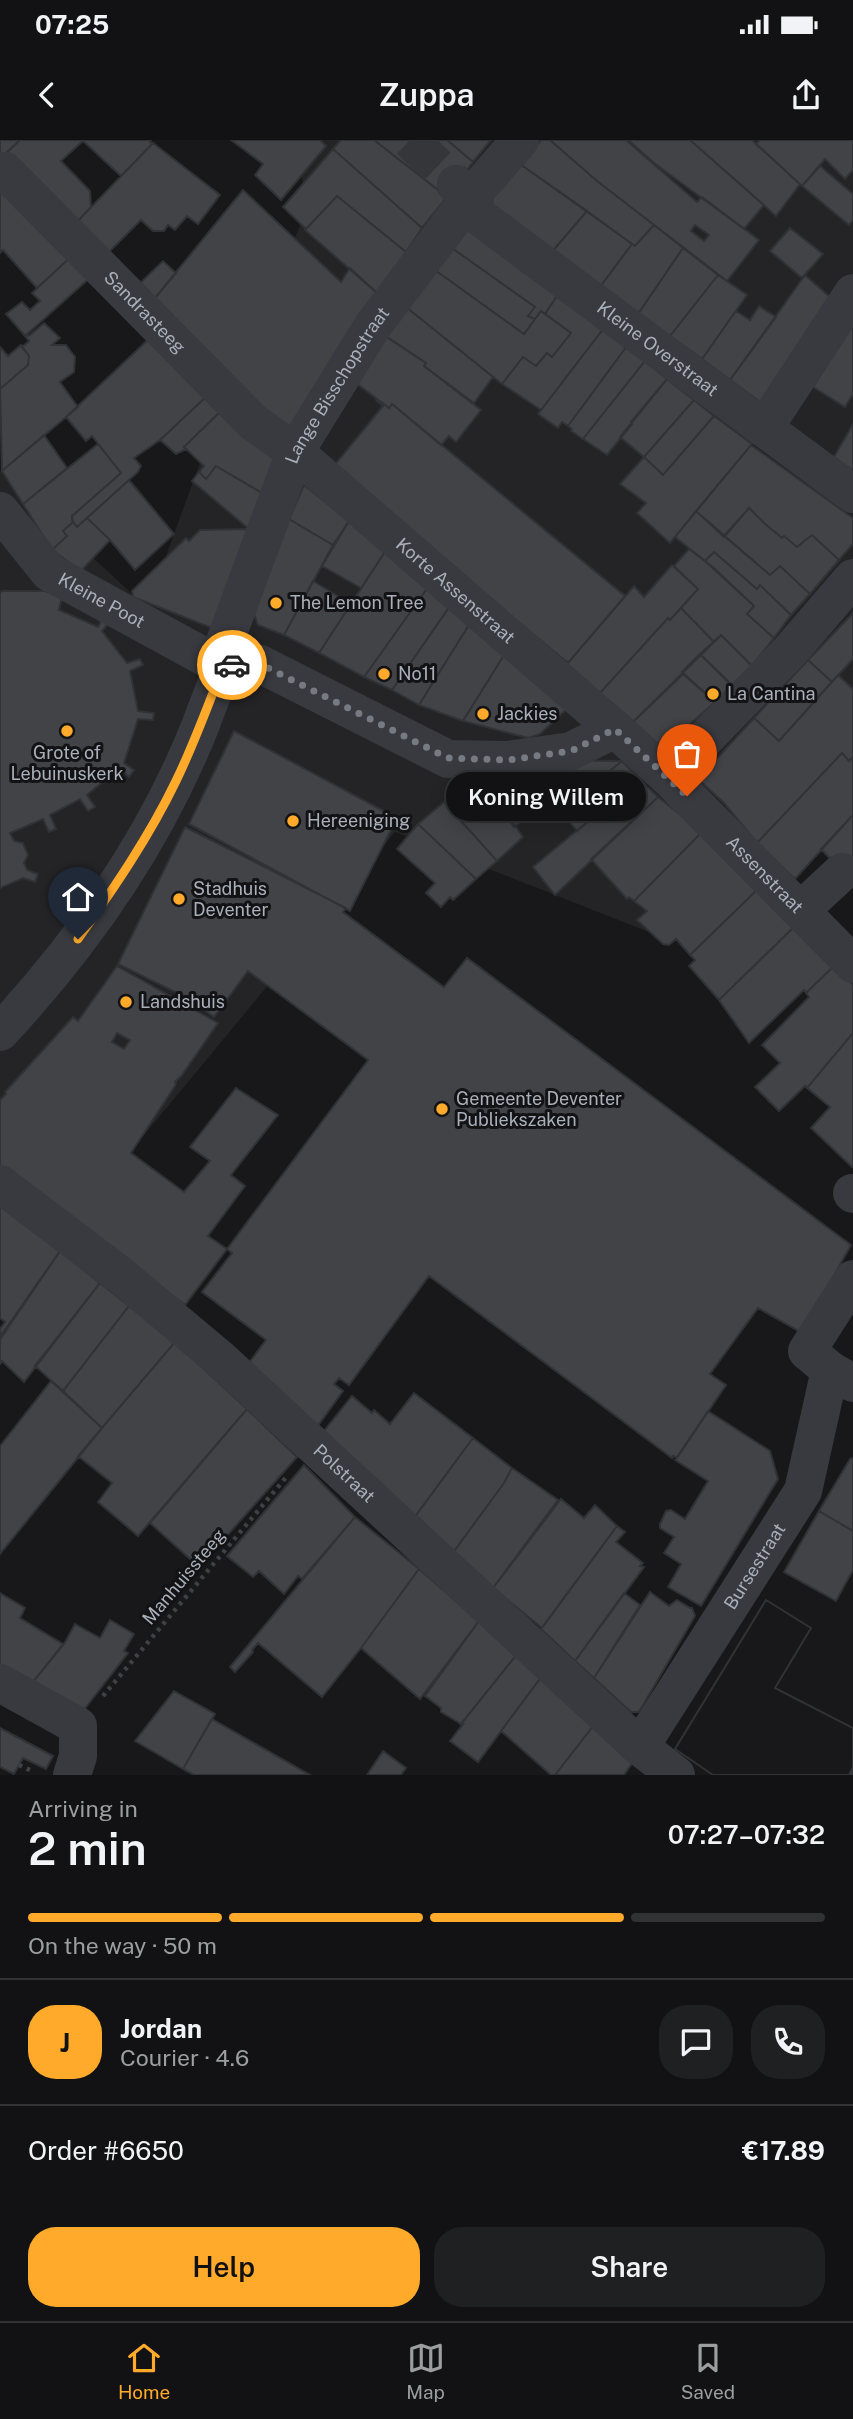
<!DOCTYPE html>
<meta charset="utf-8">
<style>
:root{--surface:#121214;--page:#1f2022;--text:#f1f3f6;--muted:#9c9ea0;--line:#313234;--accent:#ffaa2b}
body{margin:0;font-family:"Public Sans",sans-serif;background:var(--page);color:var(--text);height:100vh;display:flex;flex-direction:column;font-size:26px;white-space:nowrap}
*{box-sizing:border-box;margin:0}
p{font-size:23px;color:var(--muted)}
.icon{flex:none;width:38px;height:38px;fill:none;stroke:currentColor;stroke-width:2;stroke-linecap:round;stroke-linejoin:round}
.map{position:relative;height:1635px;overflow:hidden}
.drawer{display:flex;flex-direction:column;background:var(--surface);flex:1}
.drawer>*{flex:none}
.pin{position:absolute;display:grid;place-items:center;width:60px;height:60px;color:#fff;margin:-72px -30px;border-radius:50% 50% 50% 0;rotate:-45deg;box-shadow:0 0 7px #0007}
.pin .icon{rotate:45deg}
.courier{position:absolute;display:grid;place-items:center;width:70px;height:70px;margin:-35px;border:5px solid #ffaa2b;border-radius:50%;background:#fff;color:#222;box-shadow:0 2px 9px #0007}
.bubble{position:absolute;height:49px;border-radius:24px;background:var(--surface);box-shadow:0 4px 18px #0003,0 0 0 2px var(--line);font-size:23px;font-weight:600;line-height:49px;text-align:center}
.head em{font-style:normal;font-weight:600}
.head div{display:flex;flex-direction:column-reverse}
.head{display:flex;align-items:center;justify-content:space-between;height:119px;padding:0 28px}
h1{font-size:46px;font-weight:600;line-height:52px}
.bar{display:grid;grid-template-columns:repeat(4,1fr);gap:10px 7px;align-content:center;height:84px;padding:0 28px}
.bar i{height:9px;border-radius:5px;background:var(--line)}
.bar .on{background:var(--accent)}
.bar p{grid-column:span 4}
.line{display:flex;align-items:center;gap:18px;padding:0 28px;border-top:2px solid var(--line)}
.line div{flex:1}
.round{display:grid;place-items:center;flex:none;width:74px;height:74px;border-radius:28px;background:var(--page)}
.primary-button{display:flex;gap:14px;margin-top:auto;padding:14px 28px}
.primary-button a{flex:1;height:80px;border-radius:28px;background:var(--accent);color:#111;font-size:28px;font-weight:600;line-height:80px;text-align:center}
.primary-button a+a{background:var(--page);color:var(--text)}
.status{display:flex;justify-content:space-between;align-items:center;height:49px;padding:0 35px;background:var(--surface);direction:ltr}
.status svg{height:19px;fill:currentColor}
header{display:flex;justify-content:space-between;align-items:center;height:91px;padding:0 28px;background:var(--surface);font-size:32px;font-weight:600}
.tab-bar{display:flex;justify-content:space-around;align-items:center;height:98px;border-top:2px solid var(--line);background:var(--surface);font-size:19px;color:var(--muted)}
.tab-bar a{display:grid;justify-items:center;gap:4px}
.tab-bar .on{color:var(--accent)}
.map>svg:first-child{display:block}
.built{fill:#242427}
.building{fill:#424347;stroke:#313236;stroke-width:2;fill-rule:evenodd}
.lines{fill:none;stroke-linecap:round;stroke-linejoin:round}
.minor-tunnel{stroke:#35363a;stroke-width:38;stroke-dasharray:38 19;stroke-linecap:butt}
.path{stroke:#3e4146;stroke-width:4.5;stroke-dasharray:3.5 5;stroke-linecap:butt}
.minor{stroke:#383a3f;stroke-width:38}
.done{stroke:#767b83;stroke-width:7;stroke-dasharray:0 12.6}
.route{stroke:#ffaa2b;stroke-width:9}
.poi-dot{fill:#ffaa2b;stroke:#131315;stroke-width:2.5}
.labels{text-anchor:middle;stroke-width:6;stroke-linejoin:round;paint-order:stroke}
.street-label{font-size:18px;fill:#a9b0bb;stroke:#131315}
.poi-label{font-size:18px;fill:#a9b0bb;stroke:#131315;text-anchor:start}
</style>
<div class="status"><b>07:25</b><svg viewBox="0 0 49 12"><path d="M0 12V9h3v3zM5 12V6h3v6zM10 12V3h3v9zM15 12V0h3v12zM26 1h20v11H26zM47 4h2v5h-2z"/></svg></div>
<header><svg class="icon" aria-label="back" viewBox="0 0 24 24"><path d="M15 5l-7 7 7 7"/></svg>Zuppa<svg class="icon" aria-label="share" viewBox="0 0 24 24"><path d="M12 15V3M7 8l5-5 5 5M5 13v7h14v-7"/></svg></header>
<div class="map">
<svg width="853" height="1635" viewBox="0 0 853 1635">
<rect width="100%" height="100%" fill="#18181a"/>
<path class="built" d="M294 0H853V609L664 798 395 692 0 1169V331L147 468 205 309 308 67Z"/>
<path class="building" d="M0 0H20L0 19Z
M20 0H151L150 2 153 3 121 36 83 1 61 21 90 51 91 67 72 87 3 16Z
M231 0H320L326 6 281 60 255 35 263 24Z
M341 0H374L447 57 422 88 333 9Z
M374 0H447L473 22 447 57Z
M447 0H491L473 22Z
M541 0H550L597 41 654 85 635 106 520 24Z
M550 0H626L697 62 702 57 759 100 727 141 597 41ZM695 85 709 95 704 101 691 91Z
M628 0H690L764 65 744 89 654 23Z
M690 0H752L800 44 776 76Z
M760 0H853V30L845 39 825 19 802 46 756 4Z
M153 3 220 55 198 84 187 76 175 90 168 85 164 91H153L141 80 103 118 72 87Z
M333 9 422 88 406 112 337 56 306 89 283 67Z
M520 24 587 71 551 113 493 70 492 58Z
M820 26 853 54V80L849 85 802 46Z
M0 48 74 114 37 148 3 110 0 113Z
M243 50 341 142 350 128 377 153 286 293 150 164Z
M337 56 406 112 377 153 305 90Z
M587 71 632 104 600 147 551 113Z
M469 85 559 153 545 174 541 171 535 179 528 176 535 167 452 108Z
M654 85 683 108 638 174 600 147 632 104 635 106Z
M790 88 823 114 802 138 770 111Z
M452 108 535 167 528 176 535 179 524 194 435 130Z
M683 108 718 135 670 196 638 174Z
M74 114 93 135 25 196 6 174 22 162 30 170 40 161 32 153Z
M163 121 176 133 150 164 135 148Z
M435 130 524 194 541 171 571 193 552 217 547 213 536 226 523 217 502 244 406 167Z
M718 135 747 155 702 219 670 196Z
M805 135 831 158 763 264 730 240Z
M559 153 604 188 541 270 502 244 523 217 536 226 547 213 552 217 571 193 545 174Z
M759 166 776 177 730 240 702 219 736 171 750 180Z
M406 167 493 237 474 263 424 226 426 223 385 196Z
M44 183 60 198 52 205H66L75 217 74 232 60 242 78 267 2 331 0 249 28 225 29 216 22 207 29 201 25 196 30 195Z
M853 183V254L845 267 813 247Z
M604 188 627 206 568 286 562 282 558 288 538 274Z
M152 196 208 255 160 300 134 318 141 326 138 332 77 387 72 380V376L121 333 92 296 86 301 66 277Z
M386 196 426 223 424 226 481 270 456 302 449 296 441 305 392 264 389 268 356 243Z
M21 205 29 216 28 225 0 249V207L8 216Z
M627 206 645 221 583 299 571 291 572 289 568 286Z
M645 221 667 239 631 282 632 284 607 315 583 299Z
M667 239 694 260 644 317 620 297Z
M208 255 222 270 184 307 186 309 176 314 160 300Z
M377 259 389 268 392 264 625 456 568 523 332 328 383 266 376 260Z
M694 260 714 276 663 335 644 317Z
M222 270 274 319 262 353 216 326 206 339 199 332 204 326 184 307Z
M714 276 752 304 670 403 637 373 646 363 620 344 644 317 663 335Z
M853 284V331L834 317Z
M44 295 67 328 23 364 2 331Z
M98 304 121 333 72 376 73 382 63 391 67 396 52 410 23 364Z
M751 305 853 378V404L839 420 812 395 797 407 784 396 782 398 764 383 749 368 724 397 696 371Z
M216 326 262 353 249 389 192 341 199 332 206 339Z
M129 340 174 394 135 430 110 400 87 378Z
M304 345 349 381 333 405 289 379Z
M749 368 764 383 782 398 784 396 797 407 812 395 839 420 810 454 780 426 770 435 724 396Z
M696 371 770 435 780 426 810 454 791 475 760 445 757 449 714 412 705 421 675 397Z
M87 378 110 400 81 431 52 410 67 396 63 391 73 382 77 387Z
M289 379 333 405 284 495 258 485 253 471Z
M349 381 385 412 361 448 322 426Z
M249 389 212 488 133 457 132 451 186 398 189 401 200 390Z
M689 409 714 428 754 466 747 474 774 498 752 526 721 495 714 502 681 468 698 449 674 426Z
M385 412 429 446 364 537 319 513Z
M714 412 757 449 760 445 791 475 774 498 747 474 754 466 705 421Z
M672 425 698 449 670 480 668 478 600 553 567 524 634 446 644 457Z
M313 441 351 464 319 513 284 495Z
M429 446 452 463 392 550 364 537Z
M3 451H45L62 457 59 470 98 487 104 476 111 480 102 491 127 523 140 519 143 525 130 531 138 571 154 573 153 580 138 579 124 623 134 630 129 637 119 628 87 655 95 667 88 671 80 659 50 675 56 689 49 692 43 679 10 693 14 701 23 703 28 715 24 723 27 730 38 734 35 742 23 738 0 748V452Z
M452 463 472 480 419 565 392 550Z
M681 468 714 502 633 582 600 553 668 478 670 480Z
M853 473V519L832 542 808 520Z
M472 480 509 507 463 581 419 565Z
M721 495 752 526 732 545 700 514Z
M509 507 573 563 540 594 528 598 463 581Z
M700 514 732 546 715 562 682 532Z
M808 520 832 542 779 601 754 578Z
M683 534 715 562 669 603H654L633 582Z
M838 535 853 549V617L849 621 842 613 757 703 724 663 698 639 754 578 779 601Z
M234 591 397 678 350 771 189 684Z
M842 613 849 621 853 617V675L795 739 757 703Z
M544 620 622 621 561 671 550 677 520 633Z
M622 621 639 639 577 691 561 671Z
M520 633 542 666 514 687 480 635Z
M480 635 523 697 497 721 444 662Z
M639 639 658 657 555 755 533 727Z
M658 657 702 692 634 761 629 757 627 759 591 719Z
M444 662 497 721 476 739 418 684Z
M853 675V730L842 732 821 709Z
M418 684 476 739 453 760 450 757 441 767 426 753 435 743 397 709Z
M185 687 346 768 343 772 444 847 467 818 851 1105 802 1193 758 1168 710 1234 726 1245 677 1318 673 1316 672 1318 429 1136 349 1245 339 1238 334 1244 343 1251 317 1287 248 1224 266 1200 202 1152 232 1113 227 1109 368 920 248 831 214 877 200 867 202 865 118 824Z
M702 692 759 748 690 815 676 799 669 805 663 804 637 780 647 771 634 761Z
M759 748 796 785 719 860 689 826 695 820 690 815Z
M796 785 835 825 806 853 804 850 749 903 719 860Z
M835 825 853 845V893L807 948 805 946 779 971 755 947 780 923 762 905 809 857 806 853Z
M117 826 218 883 182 935 175 942 176 943 175 946 131 1013 184 1052 210 1021 190 1007 236 948 278 975 231 1035 245 1046 208 1096 227 1109 185 1165 0 1026V960L6 954 5 952 73 877 78 881ZM117 893 130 900 124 909 112 902Z
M853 893V1027H852L811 988 830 967 807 948Z
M0 1066 60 1111 1 1198 0 1189 5 1182 0 1178Z
M60 1111 100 1143 24 1242 2 1221 0 1224V1197Z
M100 1143 129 1166 63 1251 35 1226Z
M129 1166 175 1202 102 1288 63 1251Z
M175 1202 247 1269 138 1396 98 1362 112 1343 78 1316Z
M51 1241 102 1288 0 1414V1306Z
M414 1253 473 1298 414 1378 324 1291 352 1256 372 1273 374 1270 390 1284Z
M247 1269 297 1317 199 1427 150 1383Z
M708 1271 770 1311 778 1339 701 1466 668 1447 681 1424 664 1413 674 1397 660 1388V1384L666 1371 671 1370 685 1379 708 1341 675 1320Z
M473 1298 512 1328 504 1343 452 1414 414 1378Z
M853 1318V1391L819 1371 850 1319Z
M304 1325 355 1377 302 1439 298 1436 284 1454 259 1431 253 1437 227 1416Z
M512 1328 558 1360 493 1448 452 1414 504 1343Z
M561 1359 584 1378 595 1365 617 1386 542 1488 493 1448Z
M819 1371 853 1391V1430L836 1461 784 1432Z
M355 1377 419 1429 361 1508 322 1557 258 1503 252 1510 253 1512 235 1532 230 1527Z
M617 1386 625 1392 616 1402 643 1423 640 1426 644 1427 575 1521 541 1489Z
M419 1429 479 1481 420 1559 361 1508Z
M650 1452 669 1466 677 1460 690 1468H692L695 1476 639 1572H631L594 1538Z
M0 1453 25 1468 20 1478 63 1504 32 1543 0 1525Z
M624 1453 640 1465 594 1538 575 1521Z
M766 1460 811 1488 775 1548 853 1588V1635H713L675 1609Z
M766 1460 811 1488 775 1548 853 1588V1627L849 1635H713L675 1609Z
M110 1480 134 1494 124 1511 128 1513 83 1571 32 1543 64 1504 75 1484 100 1498Z
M479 1481 518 1513 461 1584 441 1572V1568L425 1556Z
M518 1513 542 1536 478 1622 450 1601 463 1584H461Z
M542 1536 594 1585 555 1635H551L501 1591Z
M174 1551 215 1574 183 1629 135 1601Z
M213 1578 212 1579 310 1635H194L183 1629 211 1580Z
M594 1585 633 1622 624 1635H555Z
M0 1588 53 1616 46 1629 23 1618 14 1634 0 1627Z
M383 1611 406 1628 401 1635H367Z"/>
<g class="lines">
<path class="minor-tunnel" d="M410 0 456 44"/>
<path class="path" d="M103 1556 288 1335
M19 1625 34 1632"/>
<g class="minor">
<path id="s1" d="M0 35 5 31 253 282 295 312 615 589 668 637 853 824"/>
<path id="s2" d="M456 44 481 78 853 354"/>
<path d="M764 288 853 153"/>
<path id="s3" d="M0 371 49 432 223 527"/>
<path d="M223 527 244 523 260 524 448 619 507 620 571 611 615 589"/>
<path d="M668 637 791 510 853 438"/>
<path d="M801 770 842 732"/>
<path id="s4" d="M0 892C84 802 156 698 201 584 210 558 223 535 223 507L295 312 372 187 468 60 520 0"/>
<path id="s5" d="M0 1044 120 1135 219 1218 640 1607 676 1635"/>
<path d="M852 1053 853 1054"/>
<path d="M830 1230 807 1211 853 1139"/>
<path d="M0 1543 78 1586V1616L72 1635"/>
<path id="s6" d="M640 1607 803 1351 830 1230 853 1243"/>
</g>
</g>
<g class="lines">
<path class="done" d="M232 525 260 524 448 618 508 620 571 611 615 589 687 656"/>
<path class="route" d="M78 799C114 748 149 697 176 641 194 604 208 565 223 527L232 525"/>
</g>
<g class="poi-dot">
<circle cx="276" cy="463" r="7"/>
<circle cx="384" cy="534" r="7"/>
<circle cx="713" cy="554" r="7"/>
<circle cx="483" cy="574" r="7"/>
<circle cx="67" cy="591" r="7"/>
<circle cx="293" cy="681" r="7"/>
<circle cx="179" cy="759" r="7"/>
<circle cx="126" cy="862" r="7"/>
<circle cx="442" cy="969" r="7"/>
</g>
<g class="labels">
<g class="street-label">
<text dy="6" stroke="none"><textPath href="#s1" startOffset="205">Sandrasteeg</textPath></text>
<text dy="6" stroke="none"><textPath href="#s2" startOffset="262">Kleine Overstraat</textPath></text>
<text dy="6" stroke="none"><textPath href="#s4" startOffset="737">Lange Bisschopstraat</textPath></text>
<text dy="6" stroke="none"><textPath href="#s1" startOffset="623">Korte Assenstraat</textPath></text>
<text dy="6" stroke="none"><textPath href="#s3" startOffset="138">Kleine Poot</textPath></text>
<text dy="6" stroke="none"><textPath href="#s1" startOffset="1043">Assenstraat</textPath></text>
<text dy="6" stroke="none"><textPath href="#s5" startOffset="450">Polstraat</textPath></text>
<text dy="6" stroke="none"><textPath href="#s6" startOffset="214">Bursestraat</textPath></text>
<text transform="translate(184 1437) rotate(-50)" y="6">Manhuissteeg</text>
</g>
<g class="poi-label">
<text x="290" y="469">The Lemon Tree</text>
<text x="398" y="540">No11</text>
<text x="727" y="560">La Cantina</text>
<text x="497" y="580">Jackies</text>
<text x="67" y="619" text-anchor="middle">Grote of<tspan x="67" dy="21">Lebuinuskerk</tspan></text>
<text x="307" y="687">Hereeniging</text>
<text x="193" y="755">Stadhuis<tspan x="193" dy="21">Deventer</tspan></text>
<text x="140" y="868">Landshuis</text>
<text x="456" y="965">Gemeente Deventer<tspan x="456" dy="21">Publiekszaken</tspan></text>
</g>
</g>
</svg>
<div class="pin" style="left:687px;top:656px;background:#ea580c"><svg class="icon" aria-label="bag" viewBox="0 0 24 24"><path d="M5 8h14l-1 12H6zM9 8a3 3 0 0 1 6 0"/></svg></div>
<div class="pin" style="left:78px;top:799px;background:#1f2937"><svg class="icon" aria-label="home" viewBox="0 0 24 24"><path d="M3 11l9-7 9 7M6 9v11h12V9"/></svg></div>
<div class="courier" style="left:232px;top:525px"><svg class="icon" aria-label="car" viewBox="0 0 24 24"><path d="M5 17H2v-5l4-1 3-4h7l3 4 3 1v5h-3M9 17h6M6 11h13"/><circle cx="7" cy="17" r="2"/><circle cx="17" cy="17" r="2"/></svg></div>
<div class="bubble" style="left:446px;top:632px;width:200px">Koning Willem</div>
</div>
<section class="drawer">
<div class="head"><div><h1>2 min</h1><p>Arriving in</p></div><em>07:27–07:32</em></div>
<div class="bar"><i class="on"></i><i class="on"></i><i class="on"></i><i></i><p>On the way · 50 m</p></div>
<div class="line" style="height:126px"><b class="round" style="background:var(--accent);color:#111">J</b><div><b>Jordan</b><p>Courier · 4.6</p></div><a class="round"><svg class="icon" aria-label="chat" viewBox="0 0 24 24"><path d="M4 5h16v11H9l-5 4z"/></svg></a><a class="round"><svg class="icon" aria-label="phone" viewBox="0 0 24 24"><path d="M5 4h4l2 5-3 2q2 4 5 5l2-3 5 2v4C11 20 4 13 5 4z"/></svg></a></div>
<div class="line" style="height:91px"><div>Order #6650</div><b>€17.89</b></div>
<div class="primary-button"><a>Help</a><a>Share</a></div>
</section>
<nav class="tab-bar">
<a class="on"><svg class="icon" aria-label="home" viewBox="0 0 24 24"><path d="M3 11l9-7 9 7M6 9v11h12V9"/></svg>Home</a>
<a><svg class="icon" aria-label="map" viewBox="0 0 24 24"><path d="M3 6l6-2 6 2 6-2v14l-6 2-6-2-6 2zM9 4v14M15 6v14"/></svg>Map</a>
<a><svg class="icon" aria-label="saved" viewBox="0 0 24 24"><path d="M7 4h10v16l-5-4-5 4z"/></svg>Saved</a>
</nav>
